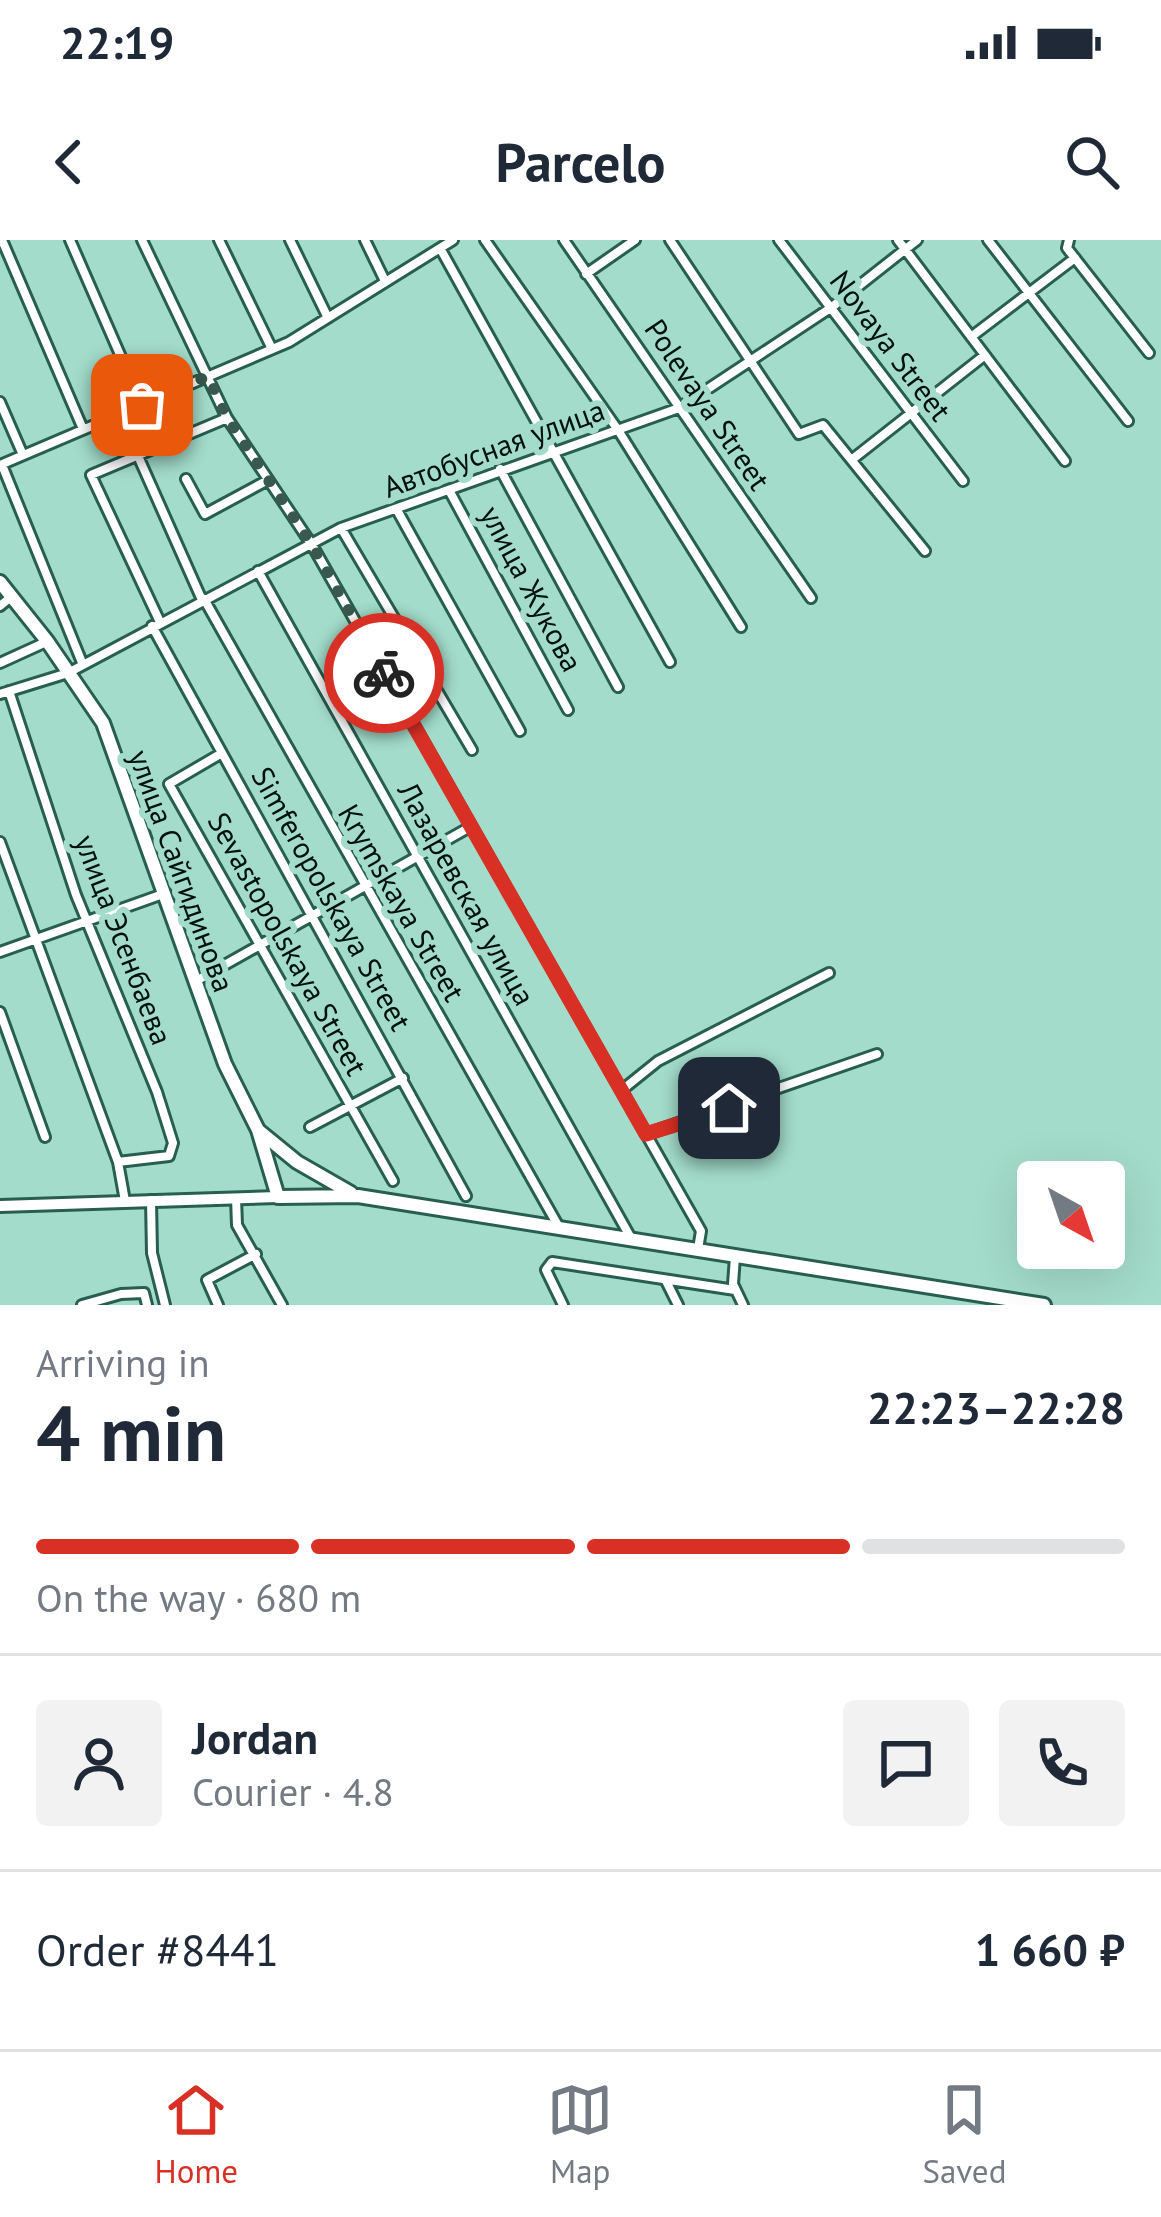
<!DOCTYPE html>
<meta charset="utf-8">
<style>
:root{--surface:#fff;--page:#f2f2f3;--text:#1f2937;--muted:#747a83;--line:#e0e1e3;--accent:#d93025}
body{margin:0;font-family:"PT Sans",sans-serif;background:var(--page);color:var(--text);height:100vh;display:flex;flex-direction:column;font-size:45px;white-space:nowrap}
*{box-sizing:border-box;margin:0}
p{font-size:39px;color:var(--muted)}
.icon{flex:none;width:66px;height:66px;fill:none;stroke:currentColor;stroke-width:2;stroke-linecap:round;stroke-linejoin:round}
.map{position:relative;height:1065px;overflow:hidden}
.sheet{display:flex;flex-direction:column;background:var(--surface);flex:1}
.sheet>*{flex:none}
.needle{width:78px;rotate:140deg}
.buttons{position:absolute;left:1017px;top:921px;display:grid;gap:24px}
.buttons a{display:grid;place-items:center;width:108px;height:108px;border-radius:12px;background:var(--surface);box-shadow:0 12px 48px #0002;font-size:60px}
.pin{position:absolute;display:grid;place-items:center;width:102px;height:102px;color:#fff;margin:-51px;border-radius:24px;box-shadow:0 6px 18px #0006}
.courier{position:absolute;display:grid;place-items:center;width:120px;height:120px;margin:-60px;border:9px solid #d93025;border-radius:50%;background:#fff;color:#222;box-shadow:0 3px 15px #0007}
.headline em{font-style:normal;font-weight:700}
.headline div{display:flex;flex-direction:column-reverse}
.headline{display:flex;align-items:center;justify-content:space-between;height:204px;padding:0 36px}
h1{font-size:78px;font-weight:700;line-height:90px}
.bar{display:grid;grid-template-columns:repeat(4,1fr);gap:18px 12px;align-content:center;height:144px;padding:0 36px}
.bar i{height:15px;border-radius:9px;background:var(--line)}
.bar .current{background:var(--accent)}
.bar p{grid-column:span 4}
.line{display:flex;align-items:center;gap:30px;padding:0 36px;border-top:3px solid var(--line)}
.line div{flex:1}
.round{display:grid;place-items:center;flex:none;width:126px;height:126px;border-radius:12px;background:var(--page)}
.status{display:flex;justify-content:space-between;align-items:center;height:84px;padding:0 60px;background:var(--surface);direction:ltr}
.status svg{height:33px;fill:currentColor}
header{display:flex;justify-content:space-between;align-items:center;height:156px;padding:0 36px;background:var(--surface);font-size:54px;font-weight:700}
.menu{display:flex;justify-content:space-around;align-items:center;height:168px;border-top:3px solid var(--line);background:var(--surface);font-size:33px;color:var(--muted)}
.menu a{display:grid;justify-items:center;gap:6px}
.menu .current{color:var(--accent)}
.map>svg:first-child{display:block}
.lines{fill:none;stroke-linecap:round;stroke-linejoin:round}
.street-casing{stroke:#275e4f;stroke-width:14}
.secondary-casing{stroke:#275e4f;stroke-width:16}
.primary-casing{stroke:#275e4f;stroke-width:18}
.street{stroke:#fff;stroke-width:8}
.secondary{stroke:#fff;stroke-width:10}
.primary{stroke:#fff;stroke-width:12}
.done{stroke:#39584e;stroke-width:12;stroke-dasharray:0 21.6}
.route{stroke:#d93025;stroke-width:15}
.labels{text-anchor:middle;stroke-width:12;stroke-linejoin:round;paint-order:stroke}
.street-label{font-size:30px;fill:#00110b;stroke:#a3dcca}
</style>
<div class="status"><b>22:19</b><svg viewBox="0 0 49 12"><path d="M0 12V9h3v3zM5 12V6h3v6zM10 12V3h3v9zM15 12V0h3v12zM26 1h20v11H26zM47 4h2v5h-2z"/></svg></div>
<header><svg class="icon" aria-label="back" viewBox="0 0 24 24"><path d="M15 5l-7 7 7 7"/></svg>Parcelo<svg class="icon" aria-label="search" viewBox="0 0 24 24"><circle cx="10" cy="10" r="6"/><path d="M15 15l6 6"/></svg></header>
<div class="map">
<svg width="1161" height="1065" viewBox="0 0 1161 1065">
<rect width="100%" height="100%" fill="#a3dcca"/>
<g class="lines">
<g class="street-casing">
<path id="street" d="M2 0 83 189
M70 0 142 165
M142 0 227 178 312 305 701 991 698 1009
M219 0 272 109
M290 0 328 78
M365 0 385 41
M485 0 618 190 741 387
M564 0 811 358
M670 0 799 194 823 185 925 311
M779 0 963 241
M898 0 1065 221
M988 0 1128 181
M1069 0 1067 8 1149 113
M440 8 670 422
M586 34 635 0
M971 97 1075 18
M0 162 23 215
M138 216 202 360
M854 218 985 115
M0 225 289 102 453 0
M2 225 83 425
M500 229 618 447
M186 239 205 274 268 240
M450 252 568 470
M397 270 520 491
M341 288 472 510
M258 331 632 1000
M204 359 560 989
M0 366 11 357
M160 382 91 235 227 178
M152 386 466 956
M0 423 46 402
M9 451 76 655 157 852 173 903 169 916 118 922
M0 454 68 433 341 288 679 168 832 67 917 0
M222 513 169 544 393 941
M0 602 118 922 125 961
M0 712 163 654
M196 741 470 587
M0 772 45 897
M622 850 658 821 829 733
M310 887 403 838
M646 894 877 814
M236 958 237 985 282 1065
M151 960 152 1013 165 1065
M735 1017 733 1044 743 1065
M666 1041 678 1065
M82 1065 121 1054 144 1053 147 1065
M218 1065 207 1040 256 1014
M563 1065 546 1030 552 1022 735 1050"/>
</g>
<g class="secondary-casing">
<path id="secondary" d="M0 966 278 957"/>
</g>
<g class="primary-casing">
<path id="primary" d="M0 342 47 401 103 483 225 824 258 890 278 957 358 956 1044 1065
M259 891 297 922 351 953"/>
</g>
<use href="#street" class="street"/>
<use href="#secondary" class="secondary"/>
<use href="#primary" class="primary"/>
</g>
<g class="lines">
<path class="done" d="M142 165 208 136 227 178 312 305 384 433"/>
<path class="route" d="M384 433 646 894 729 868"/>
</g>
<g class="labels">
<g class="street-label">
<text transform="translate(890 106) rotate(53)" y="10">Novaya Street</text>
<text transform="translate(707 165) rotate(56)" y="10">Polevaya Street</text>
<text transform="translate(494 209) rotate(-20)" y="10">Автобусная улица</text>
<text transform="translate(531 349) rotate(62)" y="10">улица Жукова</text>
<text transform="translate(181 631) rotate(70)" y="10">улица Сайгидинова</text>
<text transform="translate(466 654) rotate(61)" y="10">Лазаревская улица</text>
<text transform="translate(331 659) rotate(61)" y="10">Simferopolskaya Street</text>
<text transform="translate(401 663) rotate(60)" y="10">Krymskaya Street</text>
<text transform="translate(123 700) rotate(69)" y="10">улица Эсенбаева</text>
<text transform="translate(287 704) rotate(61)" y="10">Sevastopolskaya Street</text>
</g>
</g>
</svg>
<div class="buttons">
<a><svg class="needle" viewBox="-14 -14 28 28"><path d="M0-13l5 13h-10z" fill="#e53935"/><path d="M0 13l5-13h-10z" fill="#747a83"/></svg></a>
</div>
<div class="pin" style="left:142px;top:165px;background:#ea580c"><svg class="icon" aria-label="bag" viewBox="0 0 24 24"><path d="M5 8h14l-1 12H6zM9 8a3 3 0 0 1 6 0"/></svg></div>
<div class="pin" style="left:729px;top:868px;background:#1f2937"><svg class="icon" aria-label="home" viewBox="0 0 24 24"><path d="M3 11l9-7 9 7M6 9v11h12V9"/></svg></div>
<div class="courier" style="left:384px;top:433px"><svg class="icon" aria-label="bike" viewBox="0 0 24 24"><circle cx="6" cy="16" r="4"/><circle cx="18" cy="16" r="4"/><path d="M6 16l4-8h5l3 8M10 8l3 8H6M13 5h3"/></svg></div>
</div>
<section class="sheet">
<div class="headline"><div><h1>4 min</h1><p>Arriving in</p></div><em>22:23–22:28</em></div>
<div class="bar"><i class="current"></i><i class="current"></i><i class="current"></i><i></i><p>On the way · 680 m</p></div>
<div class="line" style="height:216px"><a class="round"><svg class="icon" aria-label="person" viewBox="0 0 24 24"><circle cx="12" cy="8" r="4"/><path d="M4 21q1-7 8-7t8 7"/></svg></a><div><b>Jordan</b><p>Courier · 4.8</p></div><a class="round"><svg class="icon" aria-label="chat" viewBox="0 0 24 24"><path d="M4 5h16v11H9l-5 4z"/></svg></a><a class="round"><svg class="icon" aria-label="phone" viewBox="0 0 24 24"><path d="M5 4h4l2 5-3 2q2 4 5 5l2-3 5 2v4C11 20 4 13 5 4z"/></svg></a></div>
<div class="line" style="height:156px"><div>Order #8441</div><b>1 660 ₽</b></div>
</section>
<nav class="menu">
<a class="current"><svg class="icon" aria-label="home" viewBox="0 0 24 24"><path d="M3 11l9-7 9 7M6 9v11h12V9"/></svg>Home</a>
<a><svg class="icon" aria-label="map" viewBox="0 0 24 24"><path d="M3 6l6-2 6 2 6-2v14l-6 2-6-2-6 2zM9 4v14M15 6v14"/></svg>Map</a>
<a><svg class="icon" aria-label="saved" viewBox="0 0 24 24"><path d="M7 4h10v16l-5-4-5 4z"/></svg>Saved</a>
</nav>
